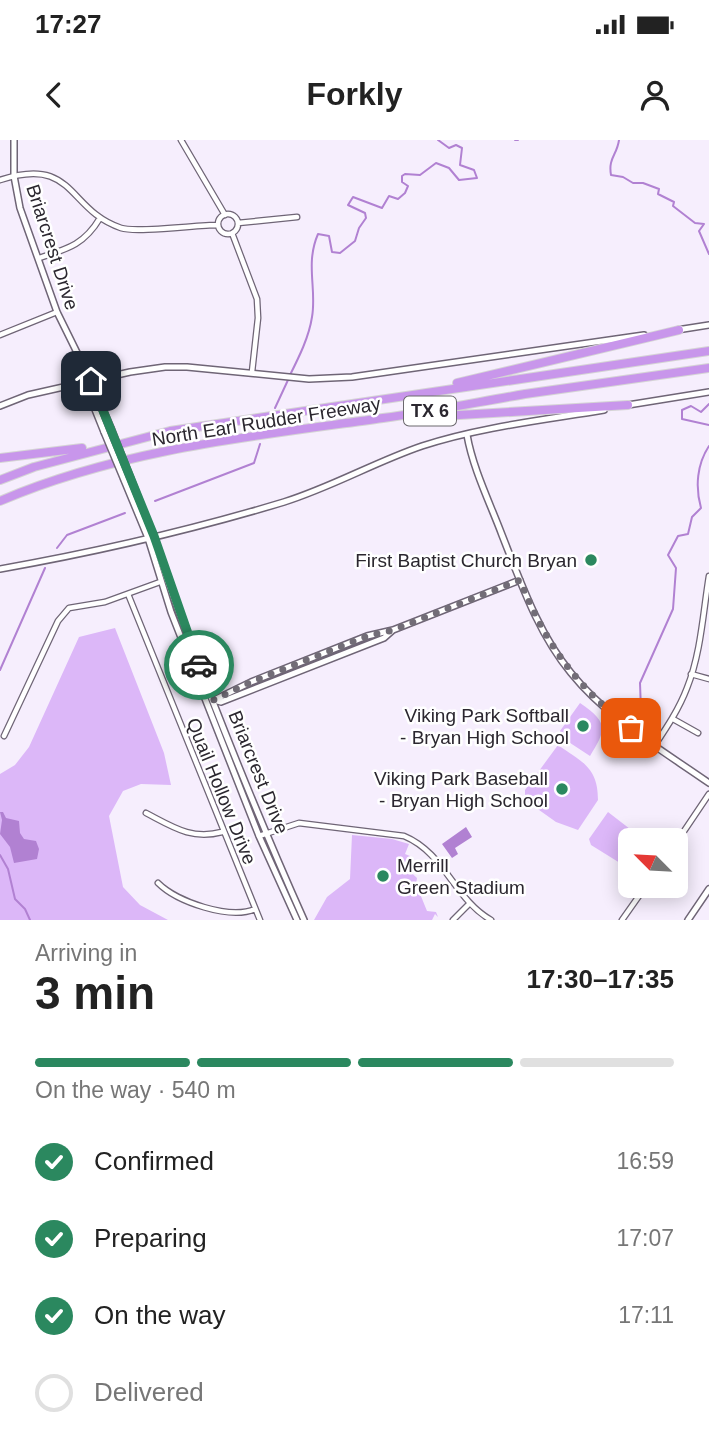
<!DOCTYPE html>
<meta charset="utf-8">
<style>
:root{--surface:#fff;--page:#f2f2f2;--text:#222;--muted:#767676;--line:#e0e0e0;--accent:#2b885f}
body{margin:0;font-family:Arial,sans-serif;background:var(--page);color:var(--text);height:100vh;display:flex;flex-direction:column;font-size:26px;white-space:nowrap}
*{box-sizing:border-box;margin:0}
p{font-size:23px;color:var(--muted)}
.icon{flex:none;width:38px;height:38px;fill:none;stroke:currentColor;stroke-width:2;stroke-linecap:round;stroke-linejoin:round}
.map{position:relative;height:780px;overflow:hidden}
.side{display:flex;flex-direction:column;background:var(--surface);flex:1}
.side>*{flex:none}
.needle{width:46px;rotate:294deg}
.tools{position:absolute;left:618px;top:688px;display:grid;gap:14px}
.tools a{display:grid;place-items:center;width:70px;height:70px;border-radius:10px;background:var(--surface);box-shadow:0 4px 18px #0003;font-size:35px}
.pin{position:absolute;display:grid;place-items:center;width:60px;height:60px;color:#fff;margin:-30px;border-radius:14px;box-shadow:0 4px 10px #0006}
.courier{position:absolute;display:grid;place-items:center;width:70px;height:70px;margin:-35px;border:5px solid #2b885f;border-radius:50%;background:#fff;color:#222;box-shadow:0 2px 9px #0007}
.overview em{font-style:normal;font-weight:600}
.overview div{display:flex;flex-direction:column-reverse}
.overview{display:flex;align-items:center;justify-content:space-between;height:119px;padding:0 35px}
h1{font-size:46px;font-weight:600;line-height:52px}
.bar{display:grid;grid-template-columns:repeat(4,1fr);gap:10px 7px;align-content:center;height:84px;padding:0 35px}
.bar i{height:9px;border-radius:5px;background:var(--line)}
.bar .active{background:var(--accent)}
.bar p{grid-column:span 4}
ol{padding:0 35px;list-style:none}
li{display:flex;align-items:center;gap:21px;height:77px}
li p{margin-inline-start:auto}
li .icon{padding:7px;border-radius:50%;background:var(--accent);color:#fff;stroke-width:4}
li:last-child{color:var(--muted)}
li i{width:38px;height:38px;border:4px solid var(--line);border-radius:50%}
.status{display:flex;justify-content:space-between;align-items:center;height:49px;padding:0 35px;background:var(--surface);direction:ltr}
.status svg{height:19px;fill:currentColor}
header{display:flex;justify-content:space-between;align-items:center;height:91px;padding:0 35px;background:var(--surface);font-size:32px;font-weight:600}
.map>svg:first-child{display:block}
.green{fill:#dcb7f8}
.water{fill:#b181d2}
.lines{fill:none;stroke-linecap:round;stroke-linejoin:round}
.stream{stroke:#b181d2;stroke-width:2}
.minor-casing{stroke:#6f6576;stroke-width:7}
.tertiary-casing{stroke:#6f6576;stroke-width:8}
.secondary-casing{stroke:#6f6576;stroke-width:8}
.motorway-casing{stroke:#d5d4d5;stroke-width:10}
.minor{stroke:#fff;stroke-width:4.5}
.tertiary{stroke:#fff;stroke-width:5}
.secondary{stroke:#fff;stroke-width:5}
.motorway{stroke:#c896eb;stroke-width:8}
.secondary-bridge-casing{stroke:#6f6576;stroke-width:8;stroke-linecap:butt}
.secondary-bridge{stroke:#fff;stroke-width:5}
.done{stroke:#726d77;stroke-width:7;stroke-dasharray:0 12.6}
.route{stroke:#2b885f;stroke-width:9}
.poi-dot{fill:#2b885f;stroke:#fff;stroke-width:2.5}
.labels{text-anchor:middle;stroke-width:5;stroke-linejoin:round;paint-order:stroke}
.shield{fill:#fff;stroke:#6b686d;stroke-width:2}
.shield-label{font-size:18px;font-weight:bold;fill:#2b272f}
.street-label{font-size:19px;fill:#2b272f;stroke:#fff}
.poi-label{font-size:19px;fill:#2b272f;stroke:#fff;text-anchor:end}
</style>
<div class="status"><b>17:27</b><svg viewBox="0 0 49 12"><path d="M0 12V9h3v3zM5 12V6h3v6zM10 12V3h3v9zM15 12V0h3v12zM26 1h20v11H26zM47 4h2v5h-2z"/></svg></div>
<header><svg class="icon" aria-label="back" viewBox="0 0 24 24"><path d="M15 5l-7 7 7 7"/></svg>Forkly<svg class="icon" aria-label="person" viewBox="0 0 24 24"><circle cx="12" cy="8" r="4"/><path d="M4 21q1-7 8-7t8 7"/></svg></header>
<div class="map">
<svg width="709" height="780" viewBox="0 0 709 780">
<rect width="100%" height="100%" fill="#f6eefd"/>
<path class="green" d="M115 488 164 613 171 645 141 644 123 651 109 676 123 747 140 765 168 780H0V634L15 625 29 607 79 497Z
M580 563C608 582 607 589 590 616L561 597 560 591Z
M558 605C582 622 598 627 598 660L578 690 556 682 525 660V650Z
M608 672 630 689 632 700H630V711L620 723 591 705 589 699Z
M352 695 392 699 409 704 405 714 410 716 405 727 417 738 416 744 427 771 436 772 438 777 435 774 432 780H314L327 757 350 739Z"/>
<path class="water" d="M0 672H3L6 678 19 681 20 693 24 699 36 701 39 709 37 719 14 723 10 707 0 694 2 680Z
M466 687 472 697 455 708 458 714 452 718 442 704Z"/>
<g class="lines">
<path class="stream" d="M515 0H518
M619 0C617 15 608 18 611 35L623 37 633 43H643L659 49 658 54 674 62 673 66 695 83 704 84 699 91 709 114
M290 235C299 217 309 197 312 177 317 149 305 124 318 94L329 96 332 112 340 113 355 101 359 88 366 78 365 73 348 65 353 57 382 68 389 56 398 59 405 53 408 46 402 42V36L405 34 420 35 436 23 449 28 459 40 477 38 474 30 460 25 462 8 456 5 449 8 438 0
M709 264 701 272 691 266 682 270V279L709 285
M275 268 288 240
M155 361 254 323 260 304
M57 408 67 395 125 373
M0 530 45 428
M635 582 641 571 640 543 673 469 676 428 668 415 678 396 688 394 692 377 701 368C695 347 697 324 709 306
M0 715 8 729 15 759 25 769 30 780"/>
<g class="minor-casing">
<path id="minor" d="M181 0 225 75
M0 40C75 15 67 70 121 88 136 93 197 85 217 85
M218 84a10 10 0 1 1 20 0a10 10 0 1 1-20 0Z
M238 83 297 77
M232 93 257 159 258 178 252 232
M39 118C67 109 84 105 100 78
M0 195 57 172
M128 454 260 780
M691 534 709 539
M673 579 698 593
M4 596 58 481 69 468 105 462 160 442
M655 605C667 587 679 569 687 548 701 513 703 473 709 436
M146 673C173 687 191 700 222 692
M259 696 299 683 404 696C445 713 454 759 491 780
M676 703 709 654
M158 743C177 762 230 780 255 769
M453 780 469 764
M622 780 646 746"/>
</g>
<g class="tertiary-casing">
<path id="tertiary" d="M467 295C473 329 490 363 502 395 521 443 538 493 571 533 608 579 662 610 709 643
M214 560 221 562 384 498 393 490 520 440
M214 560 251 542 367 496 393 490
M688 780 709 749"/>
</g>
<g class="secondary-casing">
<path id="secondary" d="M14 0V36L20 68 57 172 91 241 111 288
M677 190 709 185
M81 227 84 242 104 292
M65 244 75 235 78 224
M628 265 709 252
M0 266 28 255 130 232 165 227H187L309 239 352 237 644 195
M131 339C151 389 166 439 185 489 222 587 261 684 304 780
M124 340 148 398 171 472 259 696 297 780
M0 429C96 412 191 390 284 362 332 347 375 322 422 306 480 287 544 280 604 270"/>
</g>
<g class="motorway-casing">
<path id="motorway" d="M457 243 679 190
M409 278 628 265
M0 318 82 308
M0 340 34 327 170 291 709 211
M0 361C121 309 254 296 383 278 431 272 478 262 525 254 586 245 648 237 709 228"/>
</g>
<use href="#minor" class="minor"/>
<use href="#tertiary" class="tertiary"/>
<use href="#secondary" class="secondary"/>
<use href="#motorway" class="motorway"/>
<g class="secondary-bridge-casing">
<path id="secondary-bridge" d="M111 288 131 339
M104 292 124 340"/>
</g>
<use href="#secondary-bridge" class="secondary-bridge"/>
</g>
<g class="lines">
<path class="done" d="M199 525 214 560 251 542 367 496 393 490 520 440C545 503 576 547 631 588"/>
<path class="route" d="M91 241 154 396 199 525"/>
</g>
<g class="poi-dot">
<circle cx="591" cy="420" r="7"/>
<circle cx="583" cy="586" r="7"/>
<circle cx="562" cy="649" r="7"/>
<circle cx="383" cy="736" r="7"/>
</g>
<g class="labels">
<rect class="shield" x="404" y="256.5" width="52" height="29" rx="5"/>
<g class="shield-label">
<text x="430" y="277">TX 6</text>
</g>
<g class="street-label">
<text transform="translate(53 107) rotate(72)" y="7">Briarcrest Drive</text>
<text transform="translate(266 281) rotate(-9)" y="7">North Earl Rudder Freeway</text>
<text transform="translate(259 632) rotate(68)" y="7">Briarcrest Drive</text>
<text transform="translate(222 651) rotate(68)" y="7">Quail Hollow Drive</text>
</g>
<g class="poi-label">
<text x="577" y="427">First Baptist Church Bryan</text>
<text x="569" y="582">Viking Park Softball<tspan x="569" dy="22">- Bryan High School</tspan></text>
<text x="548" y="645">Viking Park Baseball<tspan x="548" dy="22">- Bryan High School</tspan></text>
<text x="397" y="732" text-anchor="start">Merrill<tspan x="397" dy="22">Green Stadium</tspan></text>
</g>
</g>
</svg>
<div class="tools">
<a><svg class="needle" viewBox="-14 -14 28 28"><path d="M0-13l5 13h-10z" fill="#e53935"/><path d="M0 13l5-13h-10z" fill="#767676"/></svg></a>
</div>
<div class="pin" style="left:631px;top:588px;background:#ea580c"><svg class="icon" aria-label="bag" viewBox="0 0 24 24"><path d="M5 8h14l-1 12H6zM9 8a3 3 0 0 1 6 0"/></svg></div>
<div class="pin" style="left:91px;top:241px;background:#1f2937"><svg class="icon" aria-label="home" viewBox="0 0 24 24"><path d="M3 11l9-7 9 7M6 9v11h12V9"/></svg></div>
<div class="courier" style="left:199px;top:525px"><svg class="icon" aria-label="car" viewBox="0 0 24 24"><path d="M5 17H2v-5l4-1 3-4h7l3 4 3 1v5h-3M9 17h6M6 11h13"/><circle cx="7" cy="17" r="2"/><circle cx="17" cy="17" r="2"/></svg></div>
</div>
<section class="side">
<div class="overview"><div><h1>3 min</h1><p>Arriving in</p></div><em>17:30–17:35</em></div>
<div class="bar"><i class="active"></i><i class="active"></i><i class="active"></i><i></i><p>On the way · 540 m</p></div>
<ol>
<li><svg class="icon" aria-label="check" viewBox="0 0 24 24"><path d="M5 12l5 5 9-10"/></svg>Confirmed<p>16:59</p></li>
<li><svg class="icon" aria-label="check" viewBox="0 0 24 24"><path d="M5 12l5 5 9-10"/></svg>Preparing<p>17:07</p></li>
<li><svg class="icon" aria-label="check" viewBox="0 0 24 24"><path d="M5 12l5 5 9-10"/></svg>On the way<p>17:11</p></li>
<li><i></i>Delivered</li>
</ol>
</section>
